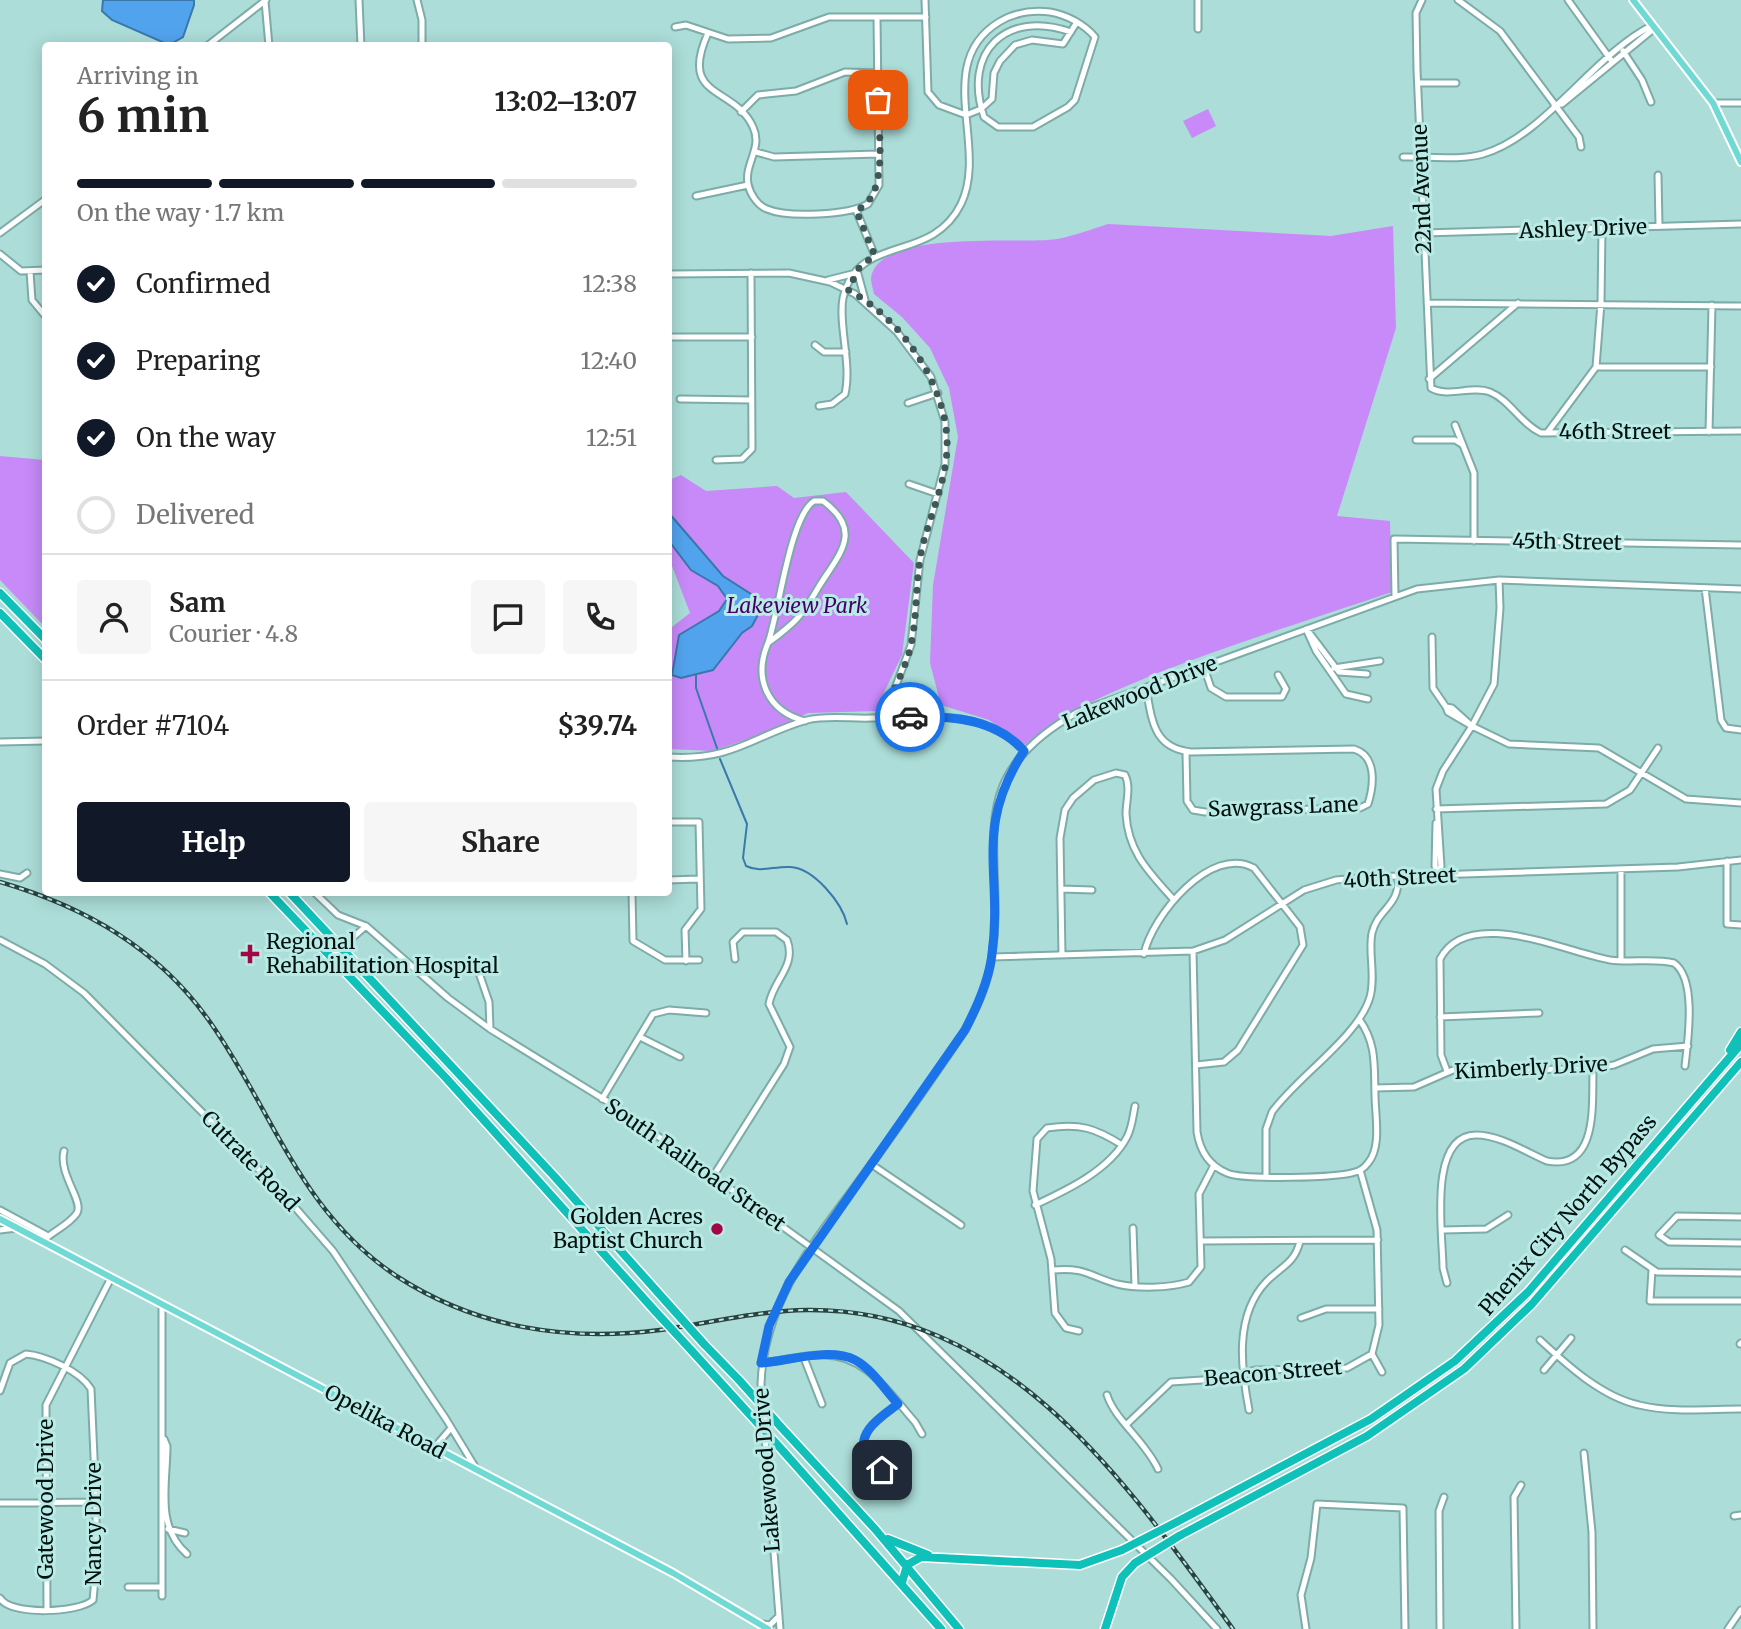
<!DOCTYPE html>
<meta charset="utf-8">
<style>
:root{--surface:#fff;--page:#f6f6f6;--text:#222;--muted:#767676;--line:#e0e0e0;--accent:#111827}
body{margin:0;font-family:Merriweather,serif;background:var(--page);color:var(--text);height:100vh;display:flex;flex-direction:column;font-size:26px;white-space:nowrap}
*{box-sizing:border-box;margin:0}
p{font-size:23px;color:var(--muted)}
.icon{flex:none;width:38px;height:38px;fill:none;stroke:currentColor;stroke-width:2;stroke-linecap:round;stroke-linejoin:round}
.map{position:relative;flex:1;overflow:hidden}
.sheet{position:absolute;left:42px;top:42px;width:630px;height:854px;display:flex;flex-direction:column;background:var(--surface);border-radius:7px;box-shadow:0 4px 18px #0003}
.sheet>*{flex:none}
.pin{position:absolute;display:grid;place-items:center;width:60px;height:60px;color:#fff;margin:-30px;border-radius:14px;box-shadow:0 4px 10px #0006}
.courier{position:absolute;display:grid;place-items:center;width:70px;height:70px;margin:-35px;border:5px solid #1a73e8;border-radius:50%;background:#fff;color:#222;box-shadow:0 2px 9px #0007}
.overview em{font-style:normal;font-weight:700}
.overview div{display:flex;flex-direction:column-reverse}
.overview{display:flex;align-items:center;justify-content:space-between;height:119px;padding:0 35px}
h1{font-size:46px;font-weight:700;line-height:52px}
.bar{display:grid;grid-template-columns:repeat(4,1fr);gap:10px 7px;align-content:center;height:84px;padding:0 35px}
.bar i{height:9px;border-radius:5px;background:var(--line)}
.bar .on{background:var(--accent)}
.bar p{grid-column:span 4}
.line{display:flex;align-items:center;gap:18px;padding:0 35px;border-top:2px solid var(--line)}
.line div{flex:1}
.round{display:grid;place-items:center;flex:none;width:74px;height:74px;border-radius:7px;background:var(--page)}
ol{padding:0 35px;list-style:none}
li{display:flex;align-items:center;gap:21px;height:77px}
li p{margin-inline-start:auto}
li .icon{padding:7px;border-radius:50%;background:var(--accent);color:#fff;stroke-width:4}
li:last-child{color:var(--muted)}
li i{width:38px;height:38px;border:4px solid var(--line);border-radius:50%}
.cta{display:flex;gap:14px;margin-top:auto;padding:14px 35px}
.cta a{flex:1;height:80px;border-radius:7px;background:var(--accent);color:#fff;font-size:28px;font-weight:700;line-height:80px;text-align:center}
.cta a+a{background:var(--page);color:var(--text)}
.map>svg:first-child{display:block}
.green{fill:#c78af8}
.water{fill:#52a3ee;stroke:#3a77ab;stroke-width:2}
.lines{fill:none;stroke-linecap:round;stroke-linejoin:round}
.stream{stroke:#3a77ab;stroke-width:2}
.minor-casing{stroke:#7daca8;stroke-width:9}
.major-casing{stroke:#fff;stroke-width:10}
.highway-casing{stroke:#fff;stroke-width:11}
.minor{stroke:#fff;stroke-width:5}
.major{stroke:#6fdad4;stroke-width:6}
.highway{stroke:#0fc1b8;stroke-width:8}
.rail-casing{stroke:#2a4240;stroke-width:4.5}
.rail{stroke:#b9eae5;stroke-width:2;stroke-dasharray:5;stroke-linecap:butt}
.highway-bridge-casing{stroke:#fff;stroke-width:11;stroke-linecap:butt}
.highway-bridge{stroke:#0fc1b8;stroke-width:8}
.done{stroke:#3d5856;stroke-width:7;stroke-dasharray:0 12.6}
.route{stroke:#1a73e8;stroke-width:9}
.poi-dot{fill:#a20743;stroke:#b9eae5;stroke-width:2.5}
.labels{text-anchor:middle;stroke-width:6;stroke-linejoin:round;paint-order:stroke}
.street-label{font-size:21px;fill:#011110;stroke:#b9eae5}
.park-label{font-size:21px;font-style:italic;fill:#47006b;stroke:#b9eae5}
.poi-label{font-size:21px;fill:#011110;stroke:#b9eae5;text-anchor:start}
</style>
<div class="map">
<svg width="1741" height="1629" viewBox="0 0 1741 1629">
<rect width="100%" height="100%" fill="#acddd8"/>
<path class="green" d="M1208 109 1216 126 1192 138 1183 121Z
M1108 224 1331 236 1393 226 1396 328 1337 516 1390 521 1392 592C1313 619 1233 643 1155 674 1108 694 1064 711 1025 745L989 720 941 705 930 663 933 585 958 437 949 388 930 348 902 317 874 294C873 289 871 282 871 278 878 228 1021 245 1057 239 1074 236 1092 229 1108 224Z
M0 456 45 460V627L0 580Z
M681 475 706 491 777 486 794 498 846 492 914 563 902 655 875 711 808 713 766 733 712 751 669 749V649L672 627 690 613 669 558V480Z"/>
<path class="water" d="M103 0H194V5L183 37 169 45 112 20 102 11Z
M668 512 723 576 754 596 760 611 752 626 742 633 713 670 681 678 672 675 679 635 719 611 727 599 718 586 691 570 669 541Z"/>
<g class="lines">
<path class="stream" d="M696 675V688L718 751
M720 759 747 824 743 858 746 866C760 873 774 866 790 867 814 868 842 903 847 924"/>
<g class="minor-casing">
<path id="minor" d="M359 0 361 46
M417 0 422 20V46
M925 0 928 92 939 105 966 115 981 109 992 99 994 73 1000 61 1015 45 1032 40 1063 44 1077 22
M1422 0 1416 13 1417 70 1431 388C1448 398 1472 385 1490 392 1510 400 1521 424 1541 433L1741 431
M1458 0 1500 31 1579 137 1581 147
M1568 0 1611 60
M265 1 269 46
M675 27 686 25 728 39 771 38 829 17H926
M1198 29V0
M708 33C678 100 734 85 753 127 763 148 744 164 748 184 750 194 758 206 767 209 788 218 849 215 868 204L879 185 877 17
M207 46 266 0
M1623 51 1642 80 1651 102
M1418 83H1456
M1713 103H1741
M1554 105 1562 104 1651 31 1653 25
M741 112 758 95 796 91 845 72 878 73
M756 152 774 157 878 154
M1403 157C1428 156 1459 161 1483 154 1544 137 1595 53 1653 25
M1658 175 1659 226
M696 196 748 185
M856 210 875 256
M0 233 46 199
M1424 233 1741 224
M0 254 21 271 46 270
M30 271 32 300 46 317
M668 274 789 273 830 282 855 294 897 332 931 377 945 422V464L920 560 911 645 884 718
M858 274 865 300
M828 280 856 273
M1427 303 1741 306
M668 337H752
M815 345 824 352H846
M1596 367H1711
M1429 379 1518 303
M680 399 752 400
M908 403 938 393
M819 406 832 404 845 394C852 364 838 324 843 298 858 232 931 265 961 204 989 147 932 63 999 22 1014 13 1033 10 1050 12 1067 15 1084 24 1095 37L1075 100 1068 107 1033 127H998L984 117C962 52 1006 9 1071 32
M1455 425 1474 473V541
M1709 432 1712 305
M1547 433 1596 367 1601 303 1602 229
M1416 440H1455L1463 445
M716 460 742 459 752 449 751 273
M909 484 938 494
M814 501H823C865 532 838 555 818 588 802 616 795 623 768 643 779 612 790 516 814 501Z
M1705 588 1721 720 1726 728 1741 730
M1395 596 1394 539 1741 545
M1306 629 1316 651 1346 694 1368 699
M1308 631 1339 672 1367 674
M1432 637 1433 688 1446 707 1452 708 1472 726 1509 744 1599 748 1686 799 1741 803
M768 643C753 678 767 711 805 721
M1204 667 1211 688 1226 697H1282L1286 689 1278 675
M1334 668 1380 661
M1146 688C1152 720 1153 748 1191 752L1354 749C1377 756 1374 785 1368 804L1360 808 1205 812 1193 810 1187 801 1186 752
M1446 707 1448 712 1472 726
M0 742 46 741
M668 757C734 761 752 736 807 720 827 715 852 719 872 718 924 718 985 707 1024 751
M1436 809 1606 804 1630 790 1658 748
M668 822H699L701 909 685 930 686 961
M1436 823 1435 866 1438 875
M1727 861V924L1741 925
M0 874 20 878 27 873
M1438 875 1441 866 1436 789 1443 771 1472 726 1494 684 1500 608 1499 580
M668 880 699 879
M1061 889 1092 890
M314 892 338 915 366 926 448 998 490 1029 623 1111 899 1311 1171 1579 1217 1629
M632 892 633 941 665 960H699
M0 940 45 964 84 993 286 1197 333 1251 446 1419 477 1470
M1193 951 1197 1132C1200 1151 1210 1166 1227 1173 1243 1180 1338 1178 1355 1172 1361 1171 1365 1167 1368 1163 1382 1147 1375 1115 1375 1095 1374 1066 1377 1044 1359 1019
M1144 954C1152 916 1211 844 1254 868L1300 927 1303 945 1238 1050 1224 1062 1196 1065
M1062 955 1060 838 1065 810 1073 798 1094 780 1116 773 1125 775C1131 787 1126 801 1126 814 1128 852 1149 872 1173 899
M331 957 366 926
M992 957 1193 951 1225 940 1304 890 1336 880 1370 877 1678 867 1741 860
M1621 961V869
M478 970 489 1002 490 1029
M1440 1017 1539 1013
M640 1037 680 1057
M1447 1071 1441 1055 1440 959C1468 905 1565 952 1610 960 1631 963 1653 958 1674 963 1697 979 1688 1040 1685 1066
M1375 1088 1414 1087 1453 1070 1590 1069 1614 1065 1653 1049 1688 1046
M602 1099 653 1014 669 1010 706 1013
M871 1164 961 1225
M714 1175 784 1064 790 1047 769 1004C773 980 797 966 787 940L776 932H743L733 942 735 959
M1266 1177V1129L1272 1112C1297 1077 1359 1036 1370 997 1376 976 1368 953 1372 933 1378 908 1400 907 1398 876
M1035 1205C1067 1190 1110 1170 1127 1137 1132 1128 1133 1116 1135 1106
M0 1210 48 1236
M1741 1217 1677 1216 1659 1235 1669 1242 1741 1243
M1133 1228 1135 1286
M0 1230 16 1228
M1443 1230 1486 1229 1508 1215
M43 1241C53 1231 69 1225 77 1213 84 1201 58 1174 64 1151
M1202 1241 1378 1240
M1625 1250 1657 1272 1741 1273
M1053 1270C1085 1267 1089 1276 1117 1284 1138 1289 1169 1288 1189 1282L1201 1267 1199 1194 1214 1165
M1652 1270 1650 1301H1741
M1447 1283 1443 1268C1443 1236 1427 1135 1476 1135 1500 1135 1526 1152 1547 1161 1598 1171 1592 1105 1593 1074L1590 1069
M1301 1318 1326 1309H1379
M1079 1331 1066 1328 1055 1313 1051 1259 1033 1191 1037 1139 1047 1128C1080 1123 1095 1128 1122 1145
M1540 1340C1567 1365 1602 1397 1639 1405 1671 1413 1708 1409 1741 1409
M1740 1344 1741 1343
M1372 1354 1382 1372
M804 1358 822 1404
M761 1363C782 1361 801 1355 821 1355 865 1353 889 1393 915 1422L922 1434
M1544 1370 1571 1338
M0 1391 10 1363 26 1354C46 1356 80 1371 91 1389L96 1502V1568L93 1600C79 1613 10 1616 0 1598
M1107 1395C1115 1420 1145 1441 1158 1469
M1249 1410C1241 1368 1234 1315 1267 1281 1282 1266 1295 1263 1300 1241
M1127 1424 1171 1382 1218 1379 1256 1370 1347 1368 1372 1354 1379 1325 1377 1230 1360 1170
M164 1439 167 1446C167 1484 155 1526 187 1554
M434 1448 451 1428
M1584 1453 1592 1532 1593 1629
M882 1470 866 1457C855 1432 881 1417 898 1404
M0 1503 96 1502
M1734 1516 1741 1515
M168 1529 185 1533
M128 1587H161
M162 1596V1304
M47 1609 46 1405 111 1278
M761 1624 770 1625 778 1617
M780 1629 761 1384C764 1295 823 1231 873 1162 904 1119 935 1075 965 1030 977 1007 989 982 992 955 1007 848 956 780 1078 712L1417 589 1499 580 1741 589
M1306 1629 1301 1595 1311 1558 1317 1504 1403 1508 1405 1629
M1440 1629 1439 1511 1444 1497
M1516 1629 1514 1497 1521 1485
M1728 1629 1741 1610"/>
</g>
<g class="major-casing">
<path id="major" d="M1633 0 1713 103 1741 162
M0 1219 673 1573 768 1629"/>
</g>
<g class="highway-casing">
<path id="highway" d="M0 593 46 640
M0 613 46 660
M269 892 446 1078 655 1311
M289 892 554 1176 670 1306
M1730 1050 1741 1032
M704 1344 739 1380
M691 1350 741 1405
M780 1426 875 1529 959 1629
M783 1451 941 1629
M1171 1525 1371 1419 1455 1361 1528 1292 1741 1044
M1179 1536 1367 1436 1464 1369 1532 1304 1741 1062
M888 1539 928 1555
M902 1583 907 1565 921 1557 1080 1565 1122 1550
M1105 1629 1122 1577 1135 1563"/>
</g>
<use href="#minor" class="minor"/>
<use href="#major" class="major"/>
<use href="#highway" class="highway"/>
<g class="rail-casing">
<path id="rail" d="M0 882C85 907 158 948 210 1022 273 1111 300 1213 398 1277 477 1328 568 1342 660 1330 709 1323 757 1311 807 1310 1009 1308 1127 1484 1233 1629"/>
</g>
<use href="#rail" class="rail"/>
<g class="highway-bridge-casing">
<path id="highway-bridge" d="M670 1306 704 1344
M655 1311 691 1350
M739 1380 780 1426
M741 1405 783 1451
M1122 1550 1171 1525
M1135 1563 1179 1536"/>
</g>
<use href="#highway-bridge" class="highway-bridge"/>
</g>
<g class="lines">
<path class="done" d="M878 100C878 130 890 198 856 210L875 256 860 266 848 290C902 318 950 389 947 450 945 484 930 516 922 548 915 581 918 616 910 649 904 673 890 694 884 718L910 717"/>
<path class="route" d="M882 1470 866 1457C855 1432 881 1417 898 1404 885 1390 872 1369 855 1360 830 1347 789 1361 761 1363L769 1326 789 1282 965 1030C977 1007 989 981 992 954 1003 873 973 829 1024 751 995 718 951 716 910 717"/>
</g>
<g class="poi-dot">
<path d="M246.5 943.5h7v7h7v7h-7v7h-7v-7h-7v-7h7z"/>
<circle cx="717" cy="1229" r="7"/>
</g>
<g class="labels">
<g class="street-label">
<text transform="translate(1422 189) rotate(-92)" y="7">22nd Avenue</text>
<text transform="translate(1583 229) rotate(-2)" y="7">Ashley Drive</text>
<text x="1615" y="439">46th Street</text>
<text transform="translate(1567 542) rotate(1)" y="7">45th Street</text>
<text transform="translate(1140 693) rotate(-22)" y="7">Lakewood Drive</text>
<text transform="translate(1283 807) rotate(-2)" y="7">Sawgrass Lane</text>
<text transform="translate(1400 878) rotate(-3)" y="7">40th Street</text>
<text transform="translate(1531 1068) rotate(-3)" y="7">Kimberly Drive</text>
<text transform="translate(250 1161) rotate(46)" y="7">Cutrate Road</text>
<text transform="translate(695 1165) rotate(35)" y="7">South Railroad Street</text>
<text transform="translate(1568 1215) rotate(-49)" y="7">Phenix City North Bypass</text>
<text transform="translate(1273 1373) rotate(-5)" y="7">Beacon Street</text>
<text transform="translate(385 1422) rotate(28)" y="7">Opelika Road</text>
<text transform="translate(767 1470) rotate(-94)" y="7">Lakewood Drive</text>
<text transform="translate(46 1499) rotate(-90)" y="7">Gatewood Drive</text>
<text transform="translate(94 1524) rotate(-90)" y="7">Nancy Drive</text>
</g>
<g class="park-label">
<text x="797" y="613">Lakeview Park</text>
</g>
<g class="poi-label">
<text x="266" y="949">Regional<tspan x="266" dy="24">Rehabilitation Hospital</tspan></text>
<text x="703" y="1224" text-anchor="end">Golden Acres<tspan x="703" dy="24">Baptist Church</tspan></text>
</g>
</g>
</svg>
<div class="pin" style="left:878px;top:100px;background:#ea580c"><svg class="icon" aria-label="bag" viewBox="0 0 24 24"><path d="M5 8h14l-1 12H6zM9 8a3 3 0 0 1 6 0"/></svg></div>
<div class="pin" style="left:882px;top:1470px;background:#1f2937"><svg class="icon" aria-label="home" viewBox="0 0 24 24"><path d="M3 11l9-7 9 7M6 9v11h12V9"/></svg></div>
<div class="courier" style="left:910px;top:717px"><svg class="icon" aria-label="car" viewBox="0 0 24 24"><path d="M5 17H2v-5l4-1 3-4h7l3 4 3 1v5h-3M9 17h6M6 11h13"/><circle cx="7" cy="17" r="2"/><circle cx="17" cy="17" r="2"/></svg></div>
<section class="sheet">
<div class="overview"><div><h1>6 min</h1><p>Arriving in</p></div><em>13:02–13:07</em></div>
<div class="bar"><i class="on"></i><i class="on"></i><i class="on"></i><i></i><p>On the way · 1.7 km</p></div>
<ol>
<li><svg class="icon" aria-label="check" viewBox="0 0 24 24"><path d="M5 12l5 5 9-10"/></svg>Confirmed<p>12:38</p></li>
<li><svg class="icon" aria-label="check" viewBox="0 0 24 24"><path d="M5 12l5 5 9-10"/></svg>Preparing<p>12:40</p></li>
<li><svg class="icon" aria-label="check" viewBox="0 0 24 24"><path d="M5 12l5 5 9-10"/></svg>On the way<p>12:51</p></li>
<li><i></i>Delivered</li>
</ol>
<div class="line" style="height:126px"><a class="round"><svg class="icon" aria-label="person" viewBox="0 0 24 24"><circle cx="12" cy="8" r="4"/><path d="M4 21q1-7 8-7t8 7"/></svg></a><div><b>Sam</b><p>Courier · 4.8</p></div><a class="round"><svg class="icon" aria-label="chat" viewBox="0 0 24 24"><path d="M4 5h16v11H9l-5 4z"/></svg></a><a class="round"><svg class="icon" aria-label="phone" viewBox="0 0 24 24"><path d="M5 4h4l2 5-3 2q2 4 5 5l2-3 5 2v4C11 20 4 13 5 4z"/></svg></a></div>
<div class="line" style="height:91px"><div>Order #7104</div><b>$39.74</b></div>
<div class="cta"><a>Help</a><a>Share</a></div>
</section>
</div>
